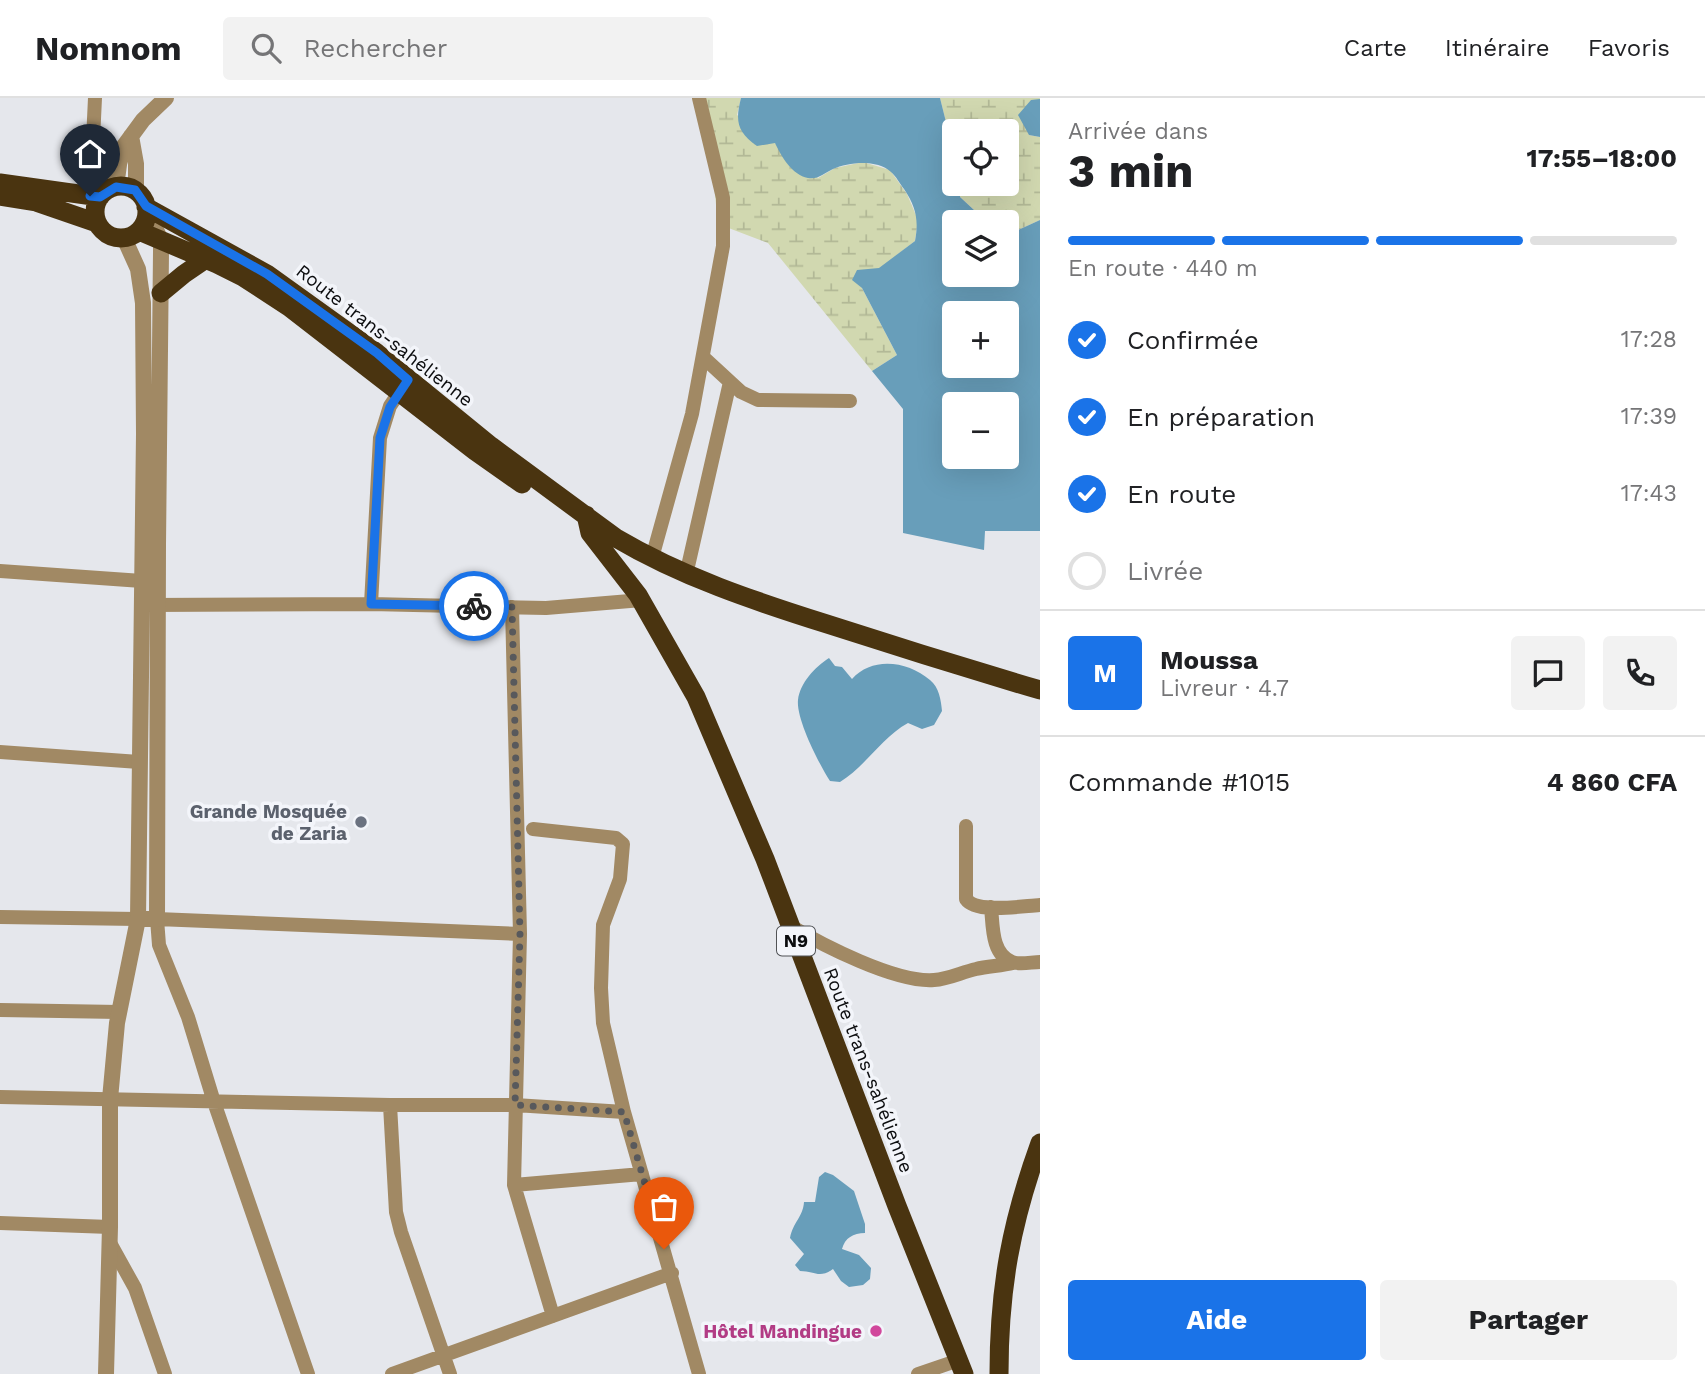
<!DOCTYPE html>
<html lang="fr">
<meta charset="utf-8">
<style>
:root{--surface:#fff;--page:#f2f2f2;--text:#202124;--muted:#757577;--line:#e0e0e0;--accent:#1a73e8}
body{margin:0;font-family:"Work Sans",sans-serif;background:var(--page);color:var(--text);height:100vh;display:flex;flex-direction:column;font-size:26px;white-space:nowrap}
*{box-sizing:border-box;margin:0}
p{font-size:23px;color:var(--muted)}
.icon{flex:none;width:38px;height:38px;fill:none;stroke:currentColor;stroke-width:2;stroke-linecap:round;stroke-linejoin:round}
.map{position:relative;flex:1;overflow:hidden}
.drawer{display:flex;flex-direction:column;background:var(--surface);width:665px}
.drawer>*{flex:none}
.controls{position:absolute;left:942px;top:21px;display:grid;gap:14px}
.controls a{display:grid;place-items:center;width:77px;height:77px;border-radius:7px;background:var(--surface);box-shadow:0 7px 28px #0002;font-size:35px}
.pin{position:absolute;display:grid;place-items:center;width:60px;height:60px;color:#fff;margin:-72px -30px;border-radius:50% 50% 50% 0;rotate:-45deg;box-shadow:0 0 7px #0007}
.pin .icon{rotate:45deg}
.courier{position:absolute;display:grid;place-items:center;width:70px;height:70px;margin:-35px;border:5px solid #1a73e8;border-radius:50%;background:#fff;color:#222;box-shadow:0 2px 9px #0007}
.overview em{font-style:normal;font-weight:700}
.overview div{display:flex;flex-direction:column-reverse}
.overview{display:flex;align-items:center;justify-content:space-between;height:119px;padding:0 28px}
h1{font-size:46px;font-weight:700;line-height:52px}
.bar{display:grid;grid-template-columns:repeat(4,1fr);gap:10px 7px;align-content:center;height:84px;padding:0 28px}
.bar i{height:9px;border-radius:5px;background:var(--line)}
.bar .on{background:var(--accent)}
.bar p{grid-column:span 4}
.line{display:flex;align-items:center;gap:18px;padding:0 28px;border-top:2px solid var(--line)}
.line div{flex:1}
.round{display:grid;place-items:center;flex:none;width:74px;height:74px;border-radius:7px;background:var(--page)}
ol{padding:0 28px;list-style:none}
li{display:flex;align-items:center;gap:21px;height:77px}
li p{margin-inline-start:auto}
li .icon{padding:7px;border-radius:50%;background:var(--accent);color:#fff;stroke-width:4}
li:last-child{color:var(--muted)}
li i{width:38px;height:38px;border:4px solid var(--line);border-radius:50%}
.cta{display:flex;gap:14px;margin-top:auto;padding:14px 28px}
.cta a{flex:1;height:80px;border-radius:7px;background:var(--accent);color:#fff;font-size:28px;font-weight:700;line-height:80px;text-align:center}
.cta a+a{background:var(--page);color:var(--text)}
header{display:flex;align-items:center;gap:42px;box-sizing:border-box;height:98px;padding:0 35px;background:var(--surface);border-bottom:2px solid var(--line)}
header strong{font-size:33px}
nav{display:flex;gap:38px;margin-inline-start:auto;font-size:24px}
.search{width:490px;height:63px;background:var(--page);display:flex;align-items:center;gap:18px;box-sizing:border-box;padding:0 24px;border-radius:7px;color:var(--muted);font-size:26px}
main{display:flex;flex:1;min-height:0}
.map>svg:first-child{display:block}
.wetland{fill:url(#wetland-marsh)}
.water{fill:#689eba;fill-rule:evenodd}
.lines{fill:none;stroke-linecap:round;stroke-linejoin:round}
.minor{stroke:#a18964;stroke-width:14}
.tertiary{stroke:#a18964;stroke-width:16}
.trunk{stroke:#4a3410;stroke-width:19}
.done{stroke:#58595c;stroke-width:7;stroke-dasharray:0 12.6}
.route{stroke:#1a73e8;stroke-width:9}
.worship-dot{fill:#6b7280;stroke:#f3f5fa;stroke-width:2.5}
.hotel-dot{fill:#d1479c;stroke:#f3f5fa;stroke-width:2.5}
.labels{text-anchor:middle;stroke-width:7;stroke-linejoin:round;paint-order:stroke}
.shield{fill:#f3f5fa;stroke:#515356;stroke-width:2}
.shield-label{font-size:18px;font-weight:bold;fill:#0c0d0f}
.street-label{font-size:19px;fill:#0c0d0f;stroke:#f3f5fa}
.worship-label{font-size:19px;font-weight:bold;fill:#5b616d;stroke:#f3f5fa;text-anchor:end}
.hotel-label{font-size:19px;font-weight:bold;fill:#b23c85;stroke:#f3f5fa;text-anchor:end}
</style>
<header>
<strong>Nomnom</strong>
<div class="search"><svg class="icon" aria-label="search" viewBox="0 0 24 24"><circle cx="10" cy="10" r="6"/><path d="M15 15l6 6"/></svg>Rechercher</div>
<nav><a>Carte</a><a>Itinéraire</a><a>Favoris</a></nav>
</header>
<main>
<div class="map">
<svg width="1040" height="1276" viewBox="0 0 1040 1276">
<defs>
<pattern id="wetland-marsh" width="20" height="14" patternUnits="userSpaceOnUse" patternTransform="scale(1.75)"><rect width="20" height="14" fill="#d1d8b0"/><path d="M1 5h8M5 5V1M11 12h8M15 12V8" fill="none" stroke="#b2b896"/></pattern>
</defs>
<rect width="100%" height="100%" fill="#e5e7ec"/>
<path class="wetland" d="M705 0H741L737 17 775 45 818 80 835 70 863 64 890 72 907 96 918 122 915 143 879 171 857 173 862 190 897 257 872 273 768 145 718 126Z
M940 0H1040L1029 37 1040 39V122L1014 134H1006V124H987L960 99V86H1006V33H954V56Z"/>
<path class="water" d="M741 0H940L954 56V86H960V99L987 124H954V177H1006V134H1014L1040 122V433H985L984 452 903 435V311L872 273 897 257 862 190 852 182 857 172 879 170 915 143C919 122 916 109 904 91 900 86 896 78 891 74 877 61 849 64 833 71 824 75 818 82 808 80 792 77 781 58 775 45L757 48C737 34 735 23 741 0ZM954 215H1006V268H954ZM954 306H1006V359H954Z
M1040 1V39L1029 37 1018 17 1031 2Z
M829 560 835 568 842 569 852 581C872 558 908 563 930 582 939 589 941 602 942 613L934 627 922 631 908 625C881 640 866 668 840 684L830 683C819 666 796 621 798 602 800 585 815 569 829 560Z
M825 1074 833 1077 854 1093 865 1126V1135C853 1135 845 1140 842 1151L859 1157 871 1170 870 1181 863 1187 849 1189 841 1183 833 1171C819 1181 815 1173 800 1173L795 1167 804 1156 790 1140C793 1124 803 1119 804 1104H815L819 1079Z"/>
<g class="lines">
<path class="minor" d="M95 0 93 42 90 62 102 96
M93 42 104 59 113 90
M703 259 741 294 758 302 850 303
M652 460 692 316 723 148V100L699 0
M0 473 142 483
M686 477 730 284
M371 506 380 340 390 308 405 286
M147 507 371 506 546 510 642 502
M512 509 520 836 514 1087 553 1218
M0 654 139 664
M966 728V801C976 816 1022 808 1040 807
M533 731 616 740 623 746 620 781 603 827 601 890 603 925 624 1014 699 1276
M991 809C993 827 991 856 1012 864 1019 867 1032 864 1040 864
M0 819 138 821
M789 827C822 847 896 885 934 882 949 881 962 874 976 871 988 868 1001 868 1013 865
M0 912 119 914
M0 999 390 1007H515L624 1014
M390 1007 396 1114 401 1134 450 1276
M514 1087 642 1076
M0 1125 110 1129
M110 1145 135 1190 165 1276
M308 1276 214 1004 188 919 159 847 157 821 520 836
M392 1276 672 1175
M918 1276 959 1262"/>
<path class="tertiary" d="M131 38 136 66V92
M116 89 121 52 143 22 166 0
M138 821H157L158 447 161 154V143L146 109
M106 1276 110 1129V1001L117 925 138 821 144 336 143 205 138 171 124 140"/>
<path class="trunk" d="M0 85 100 99
M95 114a26 26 0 1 1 52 0a26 26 0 1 1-52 0Z
M0 98 36 104 97 125
M146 109 267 176 377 255 491 348 616 440C682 479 754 503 827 526 898 549 969 571 1040 592
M139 133 217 166 243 179 289 209 475 353 522 386
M161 195 184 176 206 161
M586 417 590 435 638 497 696 599 765 761 897 1108 964 1276
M999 1276C999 1190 1011 1125 1040 1045"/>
</g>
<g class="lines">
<path class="done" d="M474 508 512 509 520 836 515 1007 624 1014 664 1151"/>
<path class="route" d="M90 98 100 99 116 89 135 92 146 108 267 176 377 255 408 282 390 309 380 340 371 506 474 508"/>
</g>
<circle class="worship-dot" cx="361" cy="724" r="7"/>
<circle class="hotel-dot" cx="876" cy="1233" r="7"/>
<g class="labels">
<rect class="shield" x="777" y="828.5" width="38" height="29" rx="5"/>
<g class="shield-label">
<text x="796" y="849">N9</text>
</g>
<g class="street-label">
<text transform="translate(385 237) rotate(38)" y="7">Route trans-sahélienne</text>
<text transform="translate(869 972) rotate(69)" y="7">Route trans-sahélienne</text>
</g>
<g class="worship-label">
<text x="347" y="720">Grande Mosquée<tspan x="347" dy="22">de Zaria</tspan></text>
</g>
<g class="hotel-label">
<text x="862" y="1240">Hôtel Mandingue</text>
</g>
</g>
</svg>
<div class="controls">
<a><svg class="icon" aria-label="locate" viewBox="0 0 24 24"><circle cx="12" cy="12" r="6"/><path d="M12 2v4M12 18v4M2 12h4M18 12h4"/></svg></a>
<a><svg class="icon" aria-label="layers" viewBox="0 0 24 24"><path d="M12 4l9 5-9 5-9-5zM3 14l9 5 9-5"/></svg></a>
<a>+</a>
<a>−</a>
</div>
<div class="pin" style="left:664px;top:1151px;background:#ea580c"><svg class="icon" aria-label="bag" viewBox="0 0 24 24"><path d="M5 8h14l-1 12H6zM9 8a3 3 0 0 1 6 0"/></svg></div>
<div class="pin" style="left:90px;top:98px;background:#1f2937"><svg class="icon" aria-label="home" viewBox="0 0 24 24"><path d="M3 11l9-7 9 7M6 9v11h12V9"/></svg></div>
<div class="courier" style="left:474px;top:508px"><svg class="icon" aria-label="bike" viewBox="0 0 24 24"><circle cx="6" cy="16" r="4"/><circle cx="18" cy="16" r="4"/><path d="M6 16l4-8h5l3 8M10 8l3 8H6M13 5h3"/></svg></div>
</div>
<section class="drawer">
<div class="overview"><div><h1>3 min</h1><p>Arrivée dans</p></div><em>17:55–18:00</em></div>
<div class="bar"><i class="on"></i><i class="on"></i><i class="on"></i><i></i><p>En route · 440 m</p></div>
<ol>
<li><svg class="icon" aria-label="check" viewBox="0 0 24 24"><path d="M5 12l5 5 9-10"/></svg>Confirmée<p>17:28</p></li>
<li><svg class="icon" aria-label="check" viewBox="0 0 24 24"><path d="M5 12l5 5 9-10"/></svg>En préparation<p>17:39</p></li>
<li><svg class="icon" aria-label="check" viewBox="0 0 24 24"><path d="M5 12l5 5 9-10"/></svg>En route<p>17:43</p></li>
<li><i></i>Livrée</li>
</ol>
<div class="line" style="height:126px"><b class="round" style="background:var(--accent);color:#fff">M</b><div><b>Moussa</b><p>Livreur · 4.7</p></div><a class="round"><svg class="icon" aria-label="chat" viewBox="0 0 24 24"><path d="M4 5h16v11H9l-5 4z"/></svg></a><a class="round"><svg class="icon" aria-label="phone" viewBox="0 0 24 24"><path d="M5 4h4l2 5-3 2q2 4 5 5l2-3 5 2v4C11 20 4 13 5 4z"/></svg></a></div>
<div class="line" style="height:91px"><div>Commande #1015</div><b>4 860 CFA</b></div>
<div class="cta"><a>Aide</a><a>Partager</a></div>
</section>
</main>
